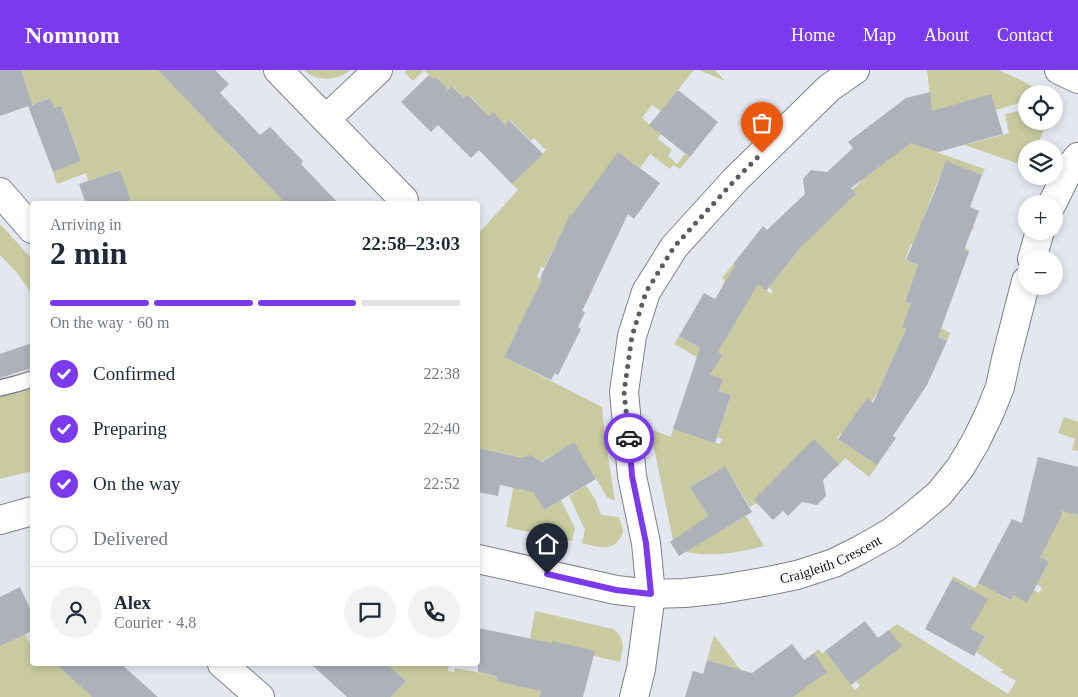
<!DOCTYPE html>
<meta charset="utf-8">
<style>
:root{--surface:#fff;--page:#f2f2f3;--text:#1f2937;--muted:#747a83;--line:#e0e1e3;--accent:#7c3aed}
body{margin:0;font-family:Georgia,serif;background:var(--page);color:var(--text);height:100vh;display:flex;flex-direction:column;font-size:19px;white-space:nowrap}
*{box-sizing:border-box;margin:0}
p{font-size:16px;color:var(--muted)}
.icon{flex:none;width:28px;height:28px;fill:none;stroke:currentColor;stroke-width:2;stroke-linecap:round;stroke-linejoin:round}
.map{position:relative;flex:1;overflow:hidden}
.panel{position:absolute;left:30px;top:131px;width:450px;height:465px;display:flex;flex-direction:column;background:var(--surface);border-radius:5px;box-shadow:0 2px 8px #0003}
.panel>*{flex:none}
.tools{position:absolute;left:1018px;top:15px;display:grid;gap:10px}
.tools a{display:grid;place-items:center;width:45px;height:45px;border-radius:50%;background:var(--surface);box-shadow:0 2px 8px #0003;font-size:25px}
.pin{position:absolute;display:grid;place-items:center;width:42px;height:42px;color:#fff;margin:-51px -21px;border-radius:50% 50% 50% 0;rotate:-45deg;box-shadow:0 0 5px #0007}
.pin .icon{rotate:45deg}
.courier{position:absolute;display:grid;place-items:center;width:50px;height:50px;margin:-25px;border:4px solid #7c3aed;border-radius:50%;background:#fff;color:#222;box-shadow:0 1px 6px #0007}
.headline em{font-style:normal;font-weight:800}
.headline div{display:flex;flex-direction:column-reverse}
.headline{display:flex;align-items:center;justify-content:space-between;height:85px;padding:0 20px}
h1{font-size:32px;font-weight:800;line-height:38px}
.bar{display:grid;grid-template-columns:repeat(4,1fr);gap:8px 5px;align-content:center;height:60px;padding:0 20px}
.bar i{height:6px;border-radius:4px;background:var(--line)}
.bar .on{background:var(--accent)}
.bar p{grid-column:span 4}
.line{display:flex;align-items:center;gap:12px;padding:0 20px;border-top:1px solid var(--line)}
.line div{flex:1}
.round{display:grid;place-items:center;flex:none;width:52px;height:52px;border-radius:26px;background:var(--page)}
ol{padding:0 20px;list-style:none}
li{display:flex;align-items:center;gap:15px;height:55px}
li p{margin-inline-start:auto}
li .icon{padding:5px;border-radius:50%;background:var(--accent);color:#fff;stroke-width:4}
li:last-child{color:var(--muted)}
li i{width:28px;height:28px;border:2px solid var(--line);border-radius:50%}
header{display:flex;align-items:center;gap:30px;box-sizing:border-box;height:70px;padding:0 25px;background:var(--accent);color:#fff}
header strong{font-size:24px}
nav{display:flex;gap:28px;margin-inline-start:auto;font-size:18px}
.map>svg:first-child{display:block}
.green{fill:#c7cb9f}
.building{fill:#afb1b9}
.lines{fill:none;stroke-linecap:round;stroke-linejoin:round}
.lane-casing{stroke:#7e8188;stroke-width:18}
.street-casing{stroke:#7e8188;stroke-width:30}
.secondary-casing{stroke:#7e8188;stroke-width:30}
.lane{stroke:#fff;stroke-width:15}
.street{stroke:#fff;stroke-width:28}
.secondary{stroke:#fff;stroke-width:28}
.done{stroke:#5a5c61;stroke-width:5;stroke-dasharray:0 9}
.route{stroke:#7c3aed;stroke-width:6}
.labels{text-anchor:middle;stroke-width:4.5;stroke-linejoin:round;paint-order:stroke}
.street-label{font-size:14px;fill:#101114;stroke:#fff}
</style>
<header>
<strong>Nomnom</strong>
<nav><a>Home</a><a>Map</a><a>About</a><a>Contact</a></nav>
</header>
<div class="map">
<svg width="1078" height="627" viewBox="0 0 1078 627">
<rect width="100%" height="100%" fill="#e4e7ef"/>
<path class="green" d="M21 0H166L162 4 172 15 188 0 177 20 210 54H249L228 74 273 120 290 126 284 133 285 134H132L119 100 88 111 86 103 57 114 53 102 81 91 61 36 54 38 50 28 23 38 15 16 25 13Z
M304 0H350C339 11 315 12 304 0Z
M407 0H694L661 41 652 35 642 48 661 64 658 69 672 80 668 86 677 94 685 84 690 87 680 99 673 95 670 99 650 84 640 98 618 82 590 153 570 145 544 198 541 197 537 207 553 215 574 212 592 221 582 240 519 257 504 287 602 337 605 367 615 431 607 427 574 373 537 394 529 386H526L519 399 544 440 561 430 575 458 572 471 506 457 519 387 478 378V164L518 120 512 114 546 80 534 68 531 71 510 50 505 55 493 43 489 46 469 25 464 28 453 16 448 20 436 7 433 9 424 0 413 11 404 2Z
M699 0H715L725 11Z
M927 0H998L1023 11 1035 19 1038 24H1026V31L996 40 957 34 969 74 1009 63 1005 44 1026 39V51H1045L1043 63 1034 79H1026V94L1025 96 941 67 936 82 985 99 982 105 952 94 945 110 939 108 923 149 942 156 946 146 974 156 972 161 949 152 943 168 969 180V182L952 175 919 176 911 174 905 190 918 195 905 232 945 246 941 258 950 263 947 271 904 252 902 257 906 259 883 311 902 329 913 336 908 343 878 322 871 332 866 329 857 343 844 366 841 363 837 368 874 393H879L869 407 845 388 836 398 820 382 814 370 772 412 766 424 757 433 750 437 731 406 718 400 690 417 708 446 705 447 715 464 746 446 764 476C737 483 710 488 682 481L673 470 650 359 671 367 673 359 720 374 722 369 717 367 731 325 719 321 723 309 699 300 702 290 674 274 679 266 720 290 723 285 718 282 742 230 722 217 725 210 722 208 733 194 771 224 773 221 769 217 808 169 812 166 856 124 852 120 861 111 847 96 932 44Z
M0 154 32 189V224L17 203 0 185Z
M32 318V401L0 409V326L18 323Z
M1064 347 1078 352V381L1072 380 1075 369 1058 363Z
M586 415 596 431 601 445 619 447C620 451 623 458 623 462 623 464 620 468 619 470 610 482 595 476 582 473L585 460 569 426Z
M1062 441 1077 445 1078 443V627H793L814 583 819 579 822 584 825 581 855 620 860 616 856 611 901 576 889 560 897 554 1008 624 1016 611 1001 602 1003 600 976 582 985 566 971 559 987 529 952 509 953 506 975 518 981 508 999 518 997 523 1010 530 1013 525 1027 532 1034 520 1039 523 1042 518 1037 514 1049 492 1040 487Z
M535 541 613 559C626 569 623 577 620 592L594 586V581L553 571 539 627H391L406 611 387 594H449L448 601 454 602 455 598 497 606 496 611 530 568Z
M25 564 32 579V594H61L59 596 92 627H0V576Z
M714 565 746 607 728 610 732 597 707 590Z"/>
<path class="building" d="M0 0H21L32 35 50 28 54 38 61 36 81 91 53 102 28 36 0 46Z
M158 0H215L229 14 220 23 260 65 270 57 303 91 301 94 339 134H286Z
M429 5 433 9 436 7 448 20 452 16 464 28 468 25 489 46 493 42 505 55 509 50 543 84 512 114 479 80 471 88 438 55 431 62 401 32Z
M678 20 718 52 690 87 649 55Z
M930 22 932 41 991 24 1003 64 938 82 911 73 851 118 856 124 802 176 766 221 758 214 718 282 723 285 710 304 723 309 719 321 731 325 715 373 673 359 700 278 679 266 704 223 715 229 735 196 733 194 763 156 767 160 805 124 803 109 811 100 827 102 853 78 848 72 906 28Z
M618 82 660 113 634 149 628 144 582 241 585 242 578 257 581 259 558 305 555 303 551 310 504 287 542 210 540 208 570 144 572 145Z
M946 91 982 105 970 137 979 141 964 180 969 182 938 267 947 271 927 315 893 366 896 368 877 395 838 369 867 328 873 333 906 259 902 257 911 234 905 232 918 195 906 190 934 123Z
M120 100 132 134H86L79 114Z
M32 273V298L0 308V284Z
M814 369 839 394 823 410 826 426 817 435 802 432 788 446 783 441 773 450 754 430Z
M574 372 596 409 544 440 533 422 500 415 498 426 478 422V378L522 388 530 385 542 392Z
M1038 387 1078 397V445L1062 441 1061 447 1040 487 1049 492 1027 533 1013 525 1011 530 978 513 1012 449 1022 453Z
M725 396 752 442 679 486 670 472 708 446 690 417Z
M952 509 988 529 971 559 985 566 974 586 925 559Z
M20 517 32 543V561L0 576V527Z
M865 551 878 568 889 560 902 576 851 615 825 581Z
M478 558 552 573 553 571 595 581 583 627H539L541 621 496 611 497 606 478 602Z
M792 574 804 590 814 583 827 602 793 627H685L693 601 703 604 707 590 752 603Z
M56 594H121L158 627H92Z
M311 594H387L406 611 391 627H347Z"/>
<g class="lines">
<g class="lane-casing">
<path id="lane" d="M0 318 16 314 32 309"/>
</g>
<g class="street-casing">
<path id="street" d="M278 0 404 130
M1059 0 1078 9
M326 49 378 0
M0 122 32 159
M222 594 260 627
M634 627 641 599 651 524 646 473 632 406 624 322 632 266 646 222 674 177 735 110 829 18 855 0"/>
</g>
<g class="secondary-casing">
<g id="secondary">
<path d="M1052 134 1070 97 1078 87"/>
<path d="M1032 189 1040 161"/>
<path d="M0 450 32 441"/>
<path id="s1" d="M478 489 616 520 651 524 685 523 722 519 763 512 797 505 834 493 860 480 890 463 914 445 939 424 960 398 976 371 990 342 1000 317 1006 289 1026 211"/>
</g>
</g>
<use href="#lane" class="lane"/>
<use href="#street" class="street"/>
<use href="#secondary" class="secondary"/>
</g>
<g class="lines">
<path class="done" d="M629 368 624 322 632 266 646 222 674 177 735 110 762 83"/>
<path class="route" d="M547 504 616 520 651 524 646 473 632 406 629 368"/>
</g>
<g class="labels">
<g class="street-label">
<text dy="5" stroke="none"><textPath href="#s1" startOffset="361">Craigleith Crescent</textPath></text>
</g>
</g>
</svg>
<div class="tools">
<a><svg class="icon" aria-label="locate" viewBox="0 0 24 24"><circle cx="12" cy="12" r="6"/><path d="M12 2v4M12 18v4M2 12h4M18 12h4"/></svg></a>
<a><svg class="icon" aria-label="layers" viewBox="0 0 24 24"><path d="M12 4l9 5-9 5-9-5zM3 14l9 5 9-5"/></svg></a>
<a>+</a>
<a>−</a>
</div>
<div class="pin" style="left:762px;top:83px;background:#ea580c"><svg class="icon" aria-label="bag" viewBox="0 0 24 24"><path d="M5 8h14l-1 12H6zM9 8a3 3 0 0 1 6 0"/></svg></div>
<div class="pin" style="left:547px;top:504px;background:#1f2937"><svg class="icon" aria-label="home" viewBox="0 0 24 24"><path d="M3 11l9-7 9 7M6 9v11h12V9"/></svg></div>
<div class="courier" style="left:629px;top:368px"><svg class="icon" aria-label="car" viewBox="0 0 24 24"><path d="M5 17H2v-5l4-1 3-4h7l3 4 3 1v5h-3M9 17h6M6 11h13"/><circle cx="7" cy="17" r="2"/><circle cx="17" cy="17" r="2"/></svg></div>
<section class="panel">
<div class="headline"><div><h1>2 min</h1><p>Arriving in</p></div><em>22:58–23:03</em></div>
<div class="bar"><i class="on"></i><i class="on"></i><i class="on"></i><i></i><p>On the way · 60 m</p></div>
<ol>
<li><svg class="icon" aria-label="check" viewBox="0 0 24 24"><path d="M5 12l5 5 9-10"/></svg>Confirmed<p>22:38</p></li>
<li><svg class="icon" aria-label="check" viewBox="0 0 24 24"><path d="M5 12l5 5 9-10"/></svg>Preparing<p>22:40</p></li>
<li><svg class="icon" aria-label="check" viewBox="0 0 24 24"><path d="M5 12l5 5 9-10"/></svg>On the way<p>22:52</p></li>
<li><i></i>Delivered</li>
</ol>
<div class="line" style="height:90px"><a class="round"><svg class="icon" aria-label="person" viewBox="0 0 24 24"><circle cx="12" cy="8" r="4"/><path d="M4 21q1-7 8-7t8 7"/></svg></a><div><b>Alex</b><p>Courier · 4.8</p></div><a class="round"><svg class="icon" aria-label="chat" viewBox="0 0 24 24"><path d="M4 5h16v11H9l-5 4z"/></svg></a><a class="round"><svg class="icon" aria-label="phone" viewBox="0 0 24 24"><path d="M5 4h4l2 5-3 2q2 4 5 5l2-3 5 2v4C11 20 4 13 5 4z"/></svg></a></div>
</section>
</div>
